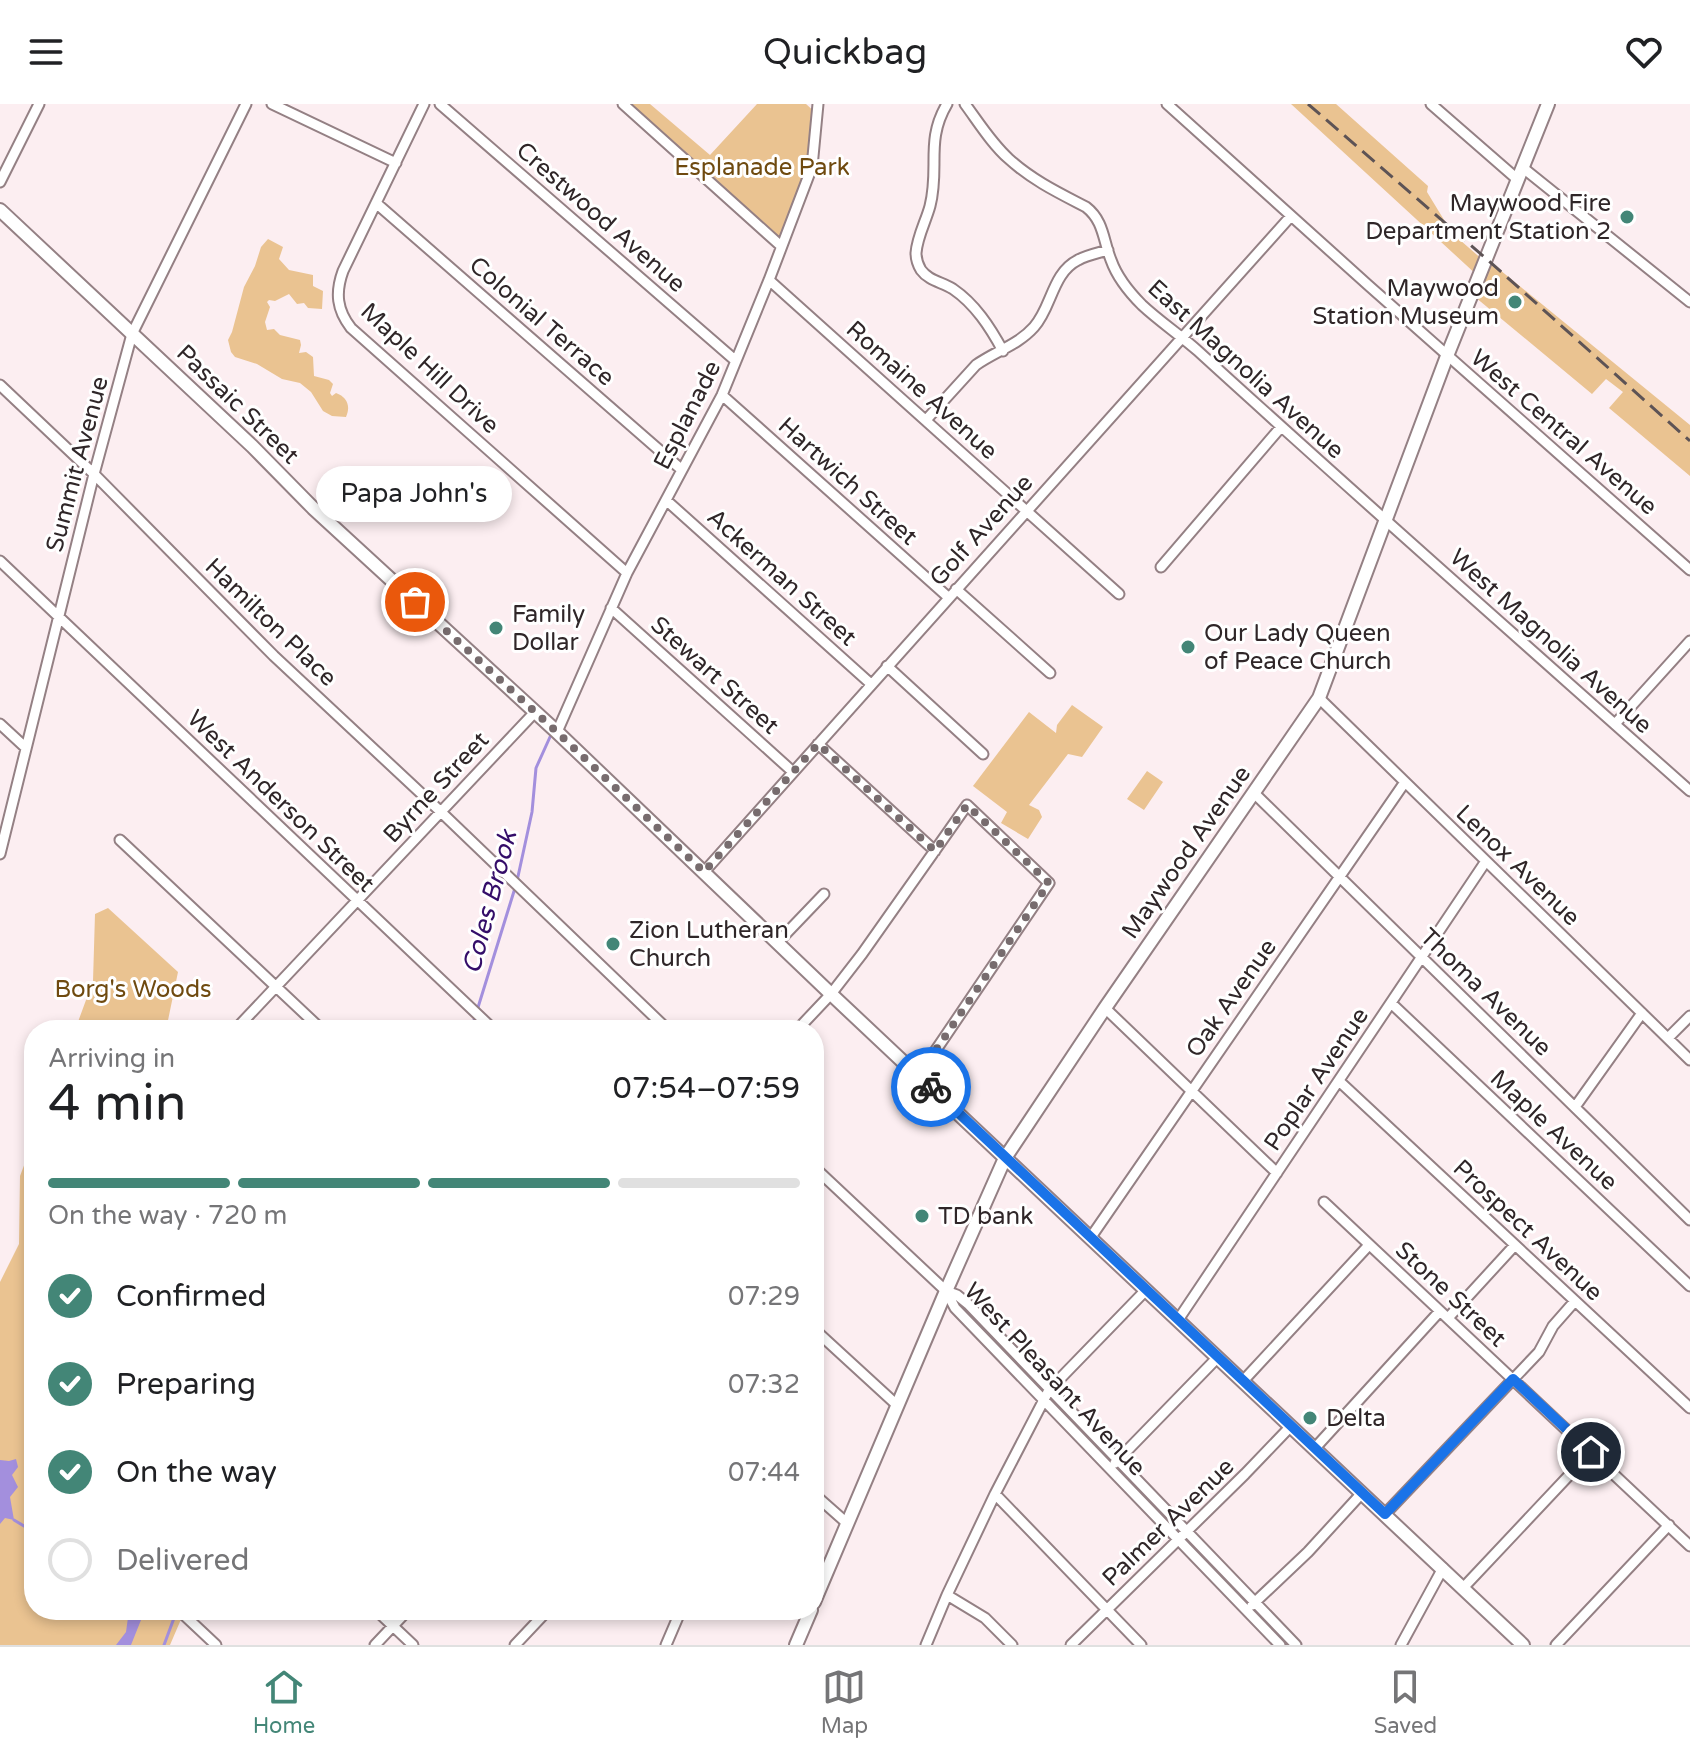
<!DOCTYPE html>
<meta charset="utf-8">
<style>
:root{--surface:#fff;--page:#f2f2f2;--text:#202124;--muted:#757577;--line:#e0e0e0;--accent:#438677}
body{margin:0;font-family:"Varela Round",sans-serif;background:var(--page);color:var(--text);height:100vh;display:flex;flex-direction:column;font-size:30px;white-space:nowrap}
*{box-sizing:border-box;margin:0}
p{font-size:26px;color:var(--muted)}
.icon{flex:none;width:44px;height:44px;fill:none;stroke:currentColor;stroke-width:2;stroke-linecap:round;stroke-linejoin:round}
.map{position:relative;flex:1;overflow:hidden}
.drawer{position:absolute;left:24px;top:916px;width:800px;height:600px;display:flex;flex-direction:column;background:var(--surface);border-radius:32px;box-shadow:0 4px 12px #0003}
.drawer>*{flex:none}
.pin{position:absolute;display:grid;place-items:center;width:68px;height:68px;color:#fff;margin:-34px;border:4px solid #fff;border-radius:50%;box-shadow:0 2px 8px #0007}
.courier{position:absolute;display:grid;place-items:center;width:80px;height:80px;margin:-40px;border:6px solid #1a73e8;border-radius:50%;background:#fff;color:#222;box-shadow:0 2px 10px #0007}
.bubble{position:absolute;height:56px;border-radius:28px;background:var(--surface);box-shadow:0 4px 12px #0003;font-size:26px;font-weight:600;line-height:56px;text-align:center}
.overview em{font-style:normal;font-weight:600}
.overview div{display:flex;flex-direction:column-reverse}
.overview{display:flex;align-items:center;justify-content:space-between;height:136px;padding:0 24px}
h1{font-size:52px;font-weight:600;line-height:60px}
.bar{display:grid;grid-template-columns:repeat(4,1fr);gap:12px 8px;align-content:center;height:96px;padding:0 24px}
.bar i{height:10px;border-radius:6px;background:var(--line)}
.bar .selected{background:var(--accent)}
.bar p{grid-column:span 4}
ol{padding:0 24px;list-style:none}
li{display:flex;align-items:center;gap:24px;height:88px}
li p{margin-inline-start:auto}
li .icon{padding:8px;border-radius:50%;background:var(--accent);color:#fff;stroke-width:4}
li:last-child{color:var(--muted)}
li i{width:44px;height:44px;border:4px solid var(--line);border-radius:50%}
header{display:flex;justify-content:space-between;align-items:center;height:104px;padding:0 24px;background:var(--surface);font-size:36px;font-weight:600}
.tab-bar{display:flex;justify-content:space-around;align-items:center;height:112px;border-top:2px solid var(--line);background:var(--surface);font-size:22px;color:var(--muted)}
.tab-bar a{display:grid;justify-items:center;gap:4px}
.tab-bar .selected{color:var(--accent)}
.map>svg:first-child{display:block}
.green{fill:#eac391}
.water{fill:#a38fdd}
.lines{fill:none;stroke-linecap:round;stroke-linejoin:round}
.stream{stroke:#a38fdd;stroke-width:3}
.minor-casing{stroke:#948084;stroke-width:13}
.major-casing{stroke:#948084;stroke-width:16}
.minor{stroke:#fff;stroke-width:9}
.major{stroke:#fff;stroke-width:12}
.rail{stroke:#5d5355;stroke-width:3;stroke-dasharray:16 8;stroke-linecap:butt}
.done{stroke:#776c6e;stroke-width:8;stroke-dasharray:0 14.4}
.route{stroke:#1a73e8;stroke-width:10}
.poi-dot{fill:#438677;stroke:#fff;stroke-width:3}
.labels{text-anchor:middle;stroke-width:6;stroke-linejoin:round;paint-order:stroke}
.park-label{font-size:24px;fill:#6f4a0f;stroke:#fff}
.poi-label{font-size:24px;fill:#2f2628;stroke:#fff;text-anchor:start}
.street-label{font-size:24px;fill:#2f2628;stroke:#fff}
.water-label{font-size:26px;font-style:italic;fill:#340d69;stroke:#fff}
</style>
<header><svg class="icon" aria-label="menu" viewBox="0 0 24 24"><path d="M4 6h16M4 12h16M4 18h16"/></svg>Quickbag<svg class="icon" aria-label="heart" viewBox="0 0 24 24"><path d="M12 20l-8-8c-3-5 5-10 8-4 3-6 11-1 8 4z"/></svg></header>
<div class="map">
<svg width="1690" height="1541" viewBox="0 0 1690 1541">
<rect width="100%" height="100%" fill="#fceef1"/>
<path class="green" d="M628 0H650L710 51 757 0H806L817 10 812 63 781 142 696 66 699 62Z
M1291 0H1336L1428 82 1427 88 1452 129 1484 157 1478 172Z
M268 135 283 143 279 155 289 166 313 171V182L323 187 322 205 308 204 304 199 297 200 289 190 275 197 269 196 267 198 270 203 265 218 267 226 274 225 280 231 300 236 301 241 299 249 306 248 313 253 314 272 329 276 333 280 330 289 332 292 336 289C347 293 351 302 346 313L332 312 323 307 311 288 300 279 282 275 257 260 235 253 231 248 228 236 232 228 244 183 255 162 261 143Z
M1489 157 1690 321V372L1609 304 1623 288 1606 275 1592 290 1475 193Z
M1072 601 1103 623 1082 653 1068 650 1029 701 1039 706 1042 713 1028 735 1001 719 1007 708 973 682 1029 608 1056 629 1057 621Z
M1147 667 1163 678 1144 706 1127 695Z
M108 804 178 868 166 926H75L93 877 95 810Z
M34 1035V1506H185L170 1541H0V1178L19 1140 20 1072Z"/>
<path class="water" d="M16 1355 18 1363 12 1371 18 1383 10 1393 14 1416 5 1414 0 1420V1356L9 1357Z
M129 1506H145L131 1541H116L126 1528Z"/>
<g class="lines">
<path class="stream" d="M517 777 532 708 536 664 550 633
M471 926 515 784
M14 1416 34 1428
M164 1541 177 1506"/>
<g class="minor-casing">
<path id="minor" d="M272 0 396 59
M424 0 343 167C335 189 337 206 351 224L627 469
M440 0 736 257
M623 0 781 142
M947 0C925 37 940 63 930 102 926 117 917 133 916 149 916 155 918 161 921 166 929 177 942 178 953 185 975 200 990 223 1003 247
M965 0C979 19 992 40 1009 55 1032 76 1059 89 1086 103 1104 117 1103 136 1111 156 1117 173 1129 188 1142 201 1159 217 1180 231 1198 247 1360 395 1526 541 1690 687
M1167 0 1368 181 1690 466
M1431 0 1517 75
M1522 63 1690 198
M0 78 39 0
M376 99 682 366
M769 176 1119 490
M0 281 94 370 274 552 441 708 668 926
M722 291 948 493
M926 316 976 261C996 247 1018 241 1034 223 1052 203 1052 169 1078 156 1087 151 1098 149 1108 146
M666 396 871 580
M0 457 494 926
M1161 463 1281 323
M956 485 1050 569
M611 504 793 668
M887 562 983 650
M1319 594 1690 956
M0 620 26 644
M1615 620 1690 537
M557 628 627 469 722 291 769 176 812 63 818 0
M818 640 935 747
M1254 689 1690 1116
M120 736 322 926
M0 750 94 370 132 230 246 0
M704 768 1291 112
M778 838 824 790
M1391 899 1690 1182
M1105 904 1277 1069
M235 926 535 608
M797 926 831 890 862 850 967 701 1049 779 919 971
M1668 934 1690 912
M1339 977 1690 1304
M1575 1003 1642 909
M814 1063 946 1187 955 1204 1280 1541
M1324 1098 1690 1442
M1091 1133 1405 678
M946 1187 957 1191 968 1200 1296 1541
M1448 1214 1515 1141
M1178 1216 1486 757
M814 1225 898 1302
M1243 1277 1369 1141
M1315 1344 1440 1207
M1115 1359 1218 1253
M814 1390 848 1420
M995 1390 1141 1541
M1385 1410 1539 1248 1553 1222 1575 1197
M1463 1484 1591 1348
M947 1491 985 1514 1012 1541
M1252 1501 1308 1448 1362 1389
M376 1506 413 1541
M183 1510 216 1541
M375 1541 408 1506
M515 1541 548 1506
M666 1541 681 1506
M926 1541 947 1491 995 1390 1049 1286 1146 1186
M1071 1541 1245 1370 1291 1322
M1401 1541 1443 1464
M1556 1541 1669 1421"/>
</g>
<g class="major-casing">
<path id="major" d="M0 106 252 342 313 404 557 628 831 890 1523 1541
M814 1498 946 1187 1005 1054 1105 904 1319 594 1447 252 1548 0
M796 1541 811 1506"/>
</g>
<use href="#minor" class="minor"/>
<use href="#major" class="major"/>
<path class="rail" d="M1308 0 1489 157 1690 337"/>
</g>
<g class="lines">
<path class="done" d="M415 498 557 628 704 768 818 640 935 747 967 701 1049 779 919 971 931 983"/>
<path class="route" d="M931 983 1385 1410 1513 1275 1591 1348"/>
</g>
<g class="poi-dot">
<circle cx="1627" cy="113" r="8"/>
<circle cx="1515" cy="198" r="8"/>
<circle cx="496" cy="524" r="8"/>
<circle cx="1188" cy="543" r="8"/>
<circle cx="613" cy="840" r="8"/>
<circle cx="922" cy="1112" r="8"/>
<circle cx="1310" cy="1314" r="8"/>
</g>
<g class="labels">
<g class="park-label">
<text x="762" y="71">Esplanade Park</text>
<text x="133" y="893">Borg's Woods</text>
</g>
<g class="poi-label">
<text x="1611" y="107" text-anchor="end">Maywood Fire<tspan x="1611" dy="28">Department Station 2</tspan></text>
<text x="1499" y="192" text-anchor="end">Maywood<tspan x="1499" dy="28">Station Museum</tspan></text>
<text x="512" y="518">Family<tspan x="512" dy="28">Dollar</tspan></text>
<text x="1204" y="537">Our Lady Queen<tspan x="1204" dy="28">of Peace Church</tspan></text>
<text x="629" y="834">Zion Lutheran<tspan x="629" dy="28">Church</tspan></text>
<text x="938" y="1120">TD bank</text>
<text x="1326" y="1322">Delta</text>
</g>
<g class="street-label">
<text transform="translate(601 113) rotate(41)" y="8">Crestwood Avenue</text>
<text transform="translate(542 217) rotate(41)" y="8">Colonial Terrace</text>
<text transform="translate(430 264) rotate(43)" y="8">Maple Hill Drive</text>
<text transform="translate(1246 265) rotate(42)" y="8">East Magnolia Avenue</text>
<text transform="translate(922 286) rotate(42)" y="8">Romaine Avenue</text>
<text transform="translate(238 300) rotate(44)" y="8">Passaic Street</text>
<text transform="translate(687 311) rotate(-63)" y="8">Esplanade</text>
<text transform="translate(1564 328) rotate(41)" y="8">West Central Avenue</text>
<text transform="translate(77 360) rotate(-75)" y="8">Summit Avenue</text>
<text transform="translate(848 377) rotate(42)" y="8">Hartwich Street</text>
<text transform="translate(981 426) rotate(-48)" y="8">Golf Avenue</text>
<text transform="translate(782 473) rotate(42)" y="8">Ackerman Street</text>
<text transform="translate(271 518) rotate(44)" y="8">Hamilton Place</text>
<text transform="translate(1551 537) rotate(42)" y="8">West Magnolia Avenue</text>
<text transform="translate(715 571) rotate(42)" y="8">Stewart Street</text>
<text transform="translate(436 683) rotate(-47)" y="8">Byrne Street</text>
<text transform="translate(281 697) rotate(44)" y="8">West Anderson Street</text>
<text transform="translate(1186 748) rotate(-55)" y="8">Maywood Avenue</text>
<text transform="translate(1518 761) rotate(44)" y="8">Lenox Avenue</text>
<text transform="translate(1486 888) rotate(44)" y="8">Thoma Avenue</text>
<text transform="translate(1231 894) rotate(-55)" y="8">Oak Avenue</text>
<text transform="translate(1316 975) rotate(-56)" y="8">Poplar Avenue</text>
<text transform="translate(1554 1026) rotate(43)" y="8">Maple Avenue</text>
<text transform="translate(1528 1126) rotate(43)" y="8">Prospect Avenue</text>
<text transform="translate(1451 1190) rotate(43)" y="8">Stone Street</text>
<text transform="translate(1055 1275) rotate(47)" y="8">West Pleasant Avenue</text>
<text transform="translate(1168 1418) rotate(-44)" y="8">Palmer Avenue</text>
</g>
<g class="water-label">
<text transform="translate(489 798) rotate(-75)" y="9">Coles Brook</text>
</g>
</g>
</svg>
<div class="pin" style="left:415px;top:498px;background:#ea580c"><svg class="icon" aria-label="bag" viewBox="0 0 24 24"><path d="M5 8h14l-1 12H6zM9 8a3 3 0 0 1 6 0"/></svg></div>
<div class="pin" style="left:1591px;top:1348px;background:#1f2937"><svg class="icon" aria-label="home" viewBox="0 0 24 24"><path d="M3 11l9-7 9 7M6 9v11h12V9"/></svg></div>
<div class="courier" style="left:931px;top:983px"><svg class="icon" aria-label="bike" viewBox="0 0 24 24"><circle cx="6" cy="16" r="4"/><circle cx="18" cy="16" r="4"/><path d="M6 16l4-8h5l3 8M10 8l3 8H6M13 5h3"/></svg></div>
<div class="bubble" style="left:316px;top:362px;width:196px">Papa John's</div>
<section class="drawer">
<div class="overview"><div><h1>4 min</h1><p>Arriving in</p></div><em>07:54–07:59</em></div>
<div class="bar"><i class="selected"></i><i class="selected"></i><i class="selected"></i><i></i><p>On the way · 720 m</p></div>
<ol>
<li><svg class="icon" aria-label="check" viewBox="0 0 24 24"><path d="M5 12l5 5 9-10"/></svg>Confirmed<p>07:29</p></li>
<li><svg class="icon" aria-label="check" viewBox="0 0 24 24"><path d="M5 12l5 5 9-10"/></svg>Preparing<p>07:32</p></li>
<li><svg class="icon" aria-label="check" viewBox="0 0 24 24"><path d="M5 12l5 5 9-10"/></svg>On the way<p>07:44</p></li>
<li><i></i>Delivered</li>
</ol>
</section>
</div>
<nav class="tab-bar">
<a class="selected"><svg class="icon" aria-label="home" viewBox="0 0 24 24"><path d="M3 11l9-7 9 7M6 9v11h12V9"/></svg>Home</a>
<a><svg class="icon" aria-label="map" viewBox="0 0 24 24"><path d="M3 6l6-2 6 2 6-2v14l-6 2-6-2-6 2zM9 4v14M15 6v14"/></svg>Map</a>
<a><svg class="icon" aria-label="saved" viewBox="0 0 24 24"><path d="M7 4h10v16l-5-4-5 4z"/></svg>Saved</a>
</nav>
